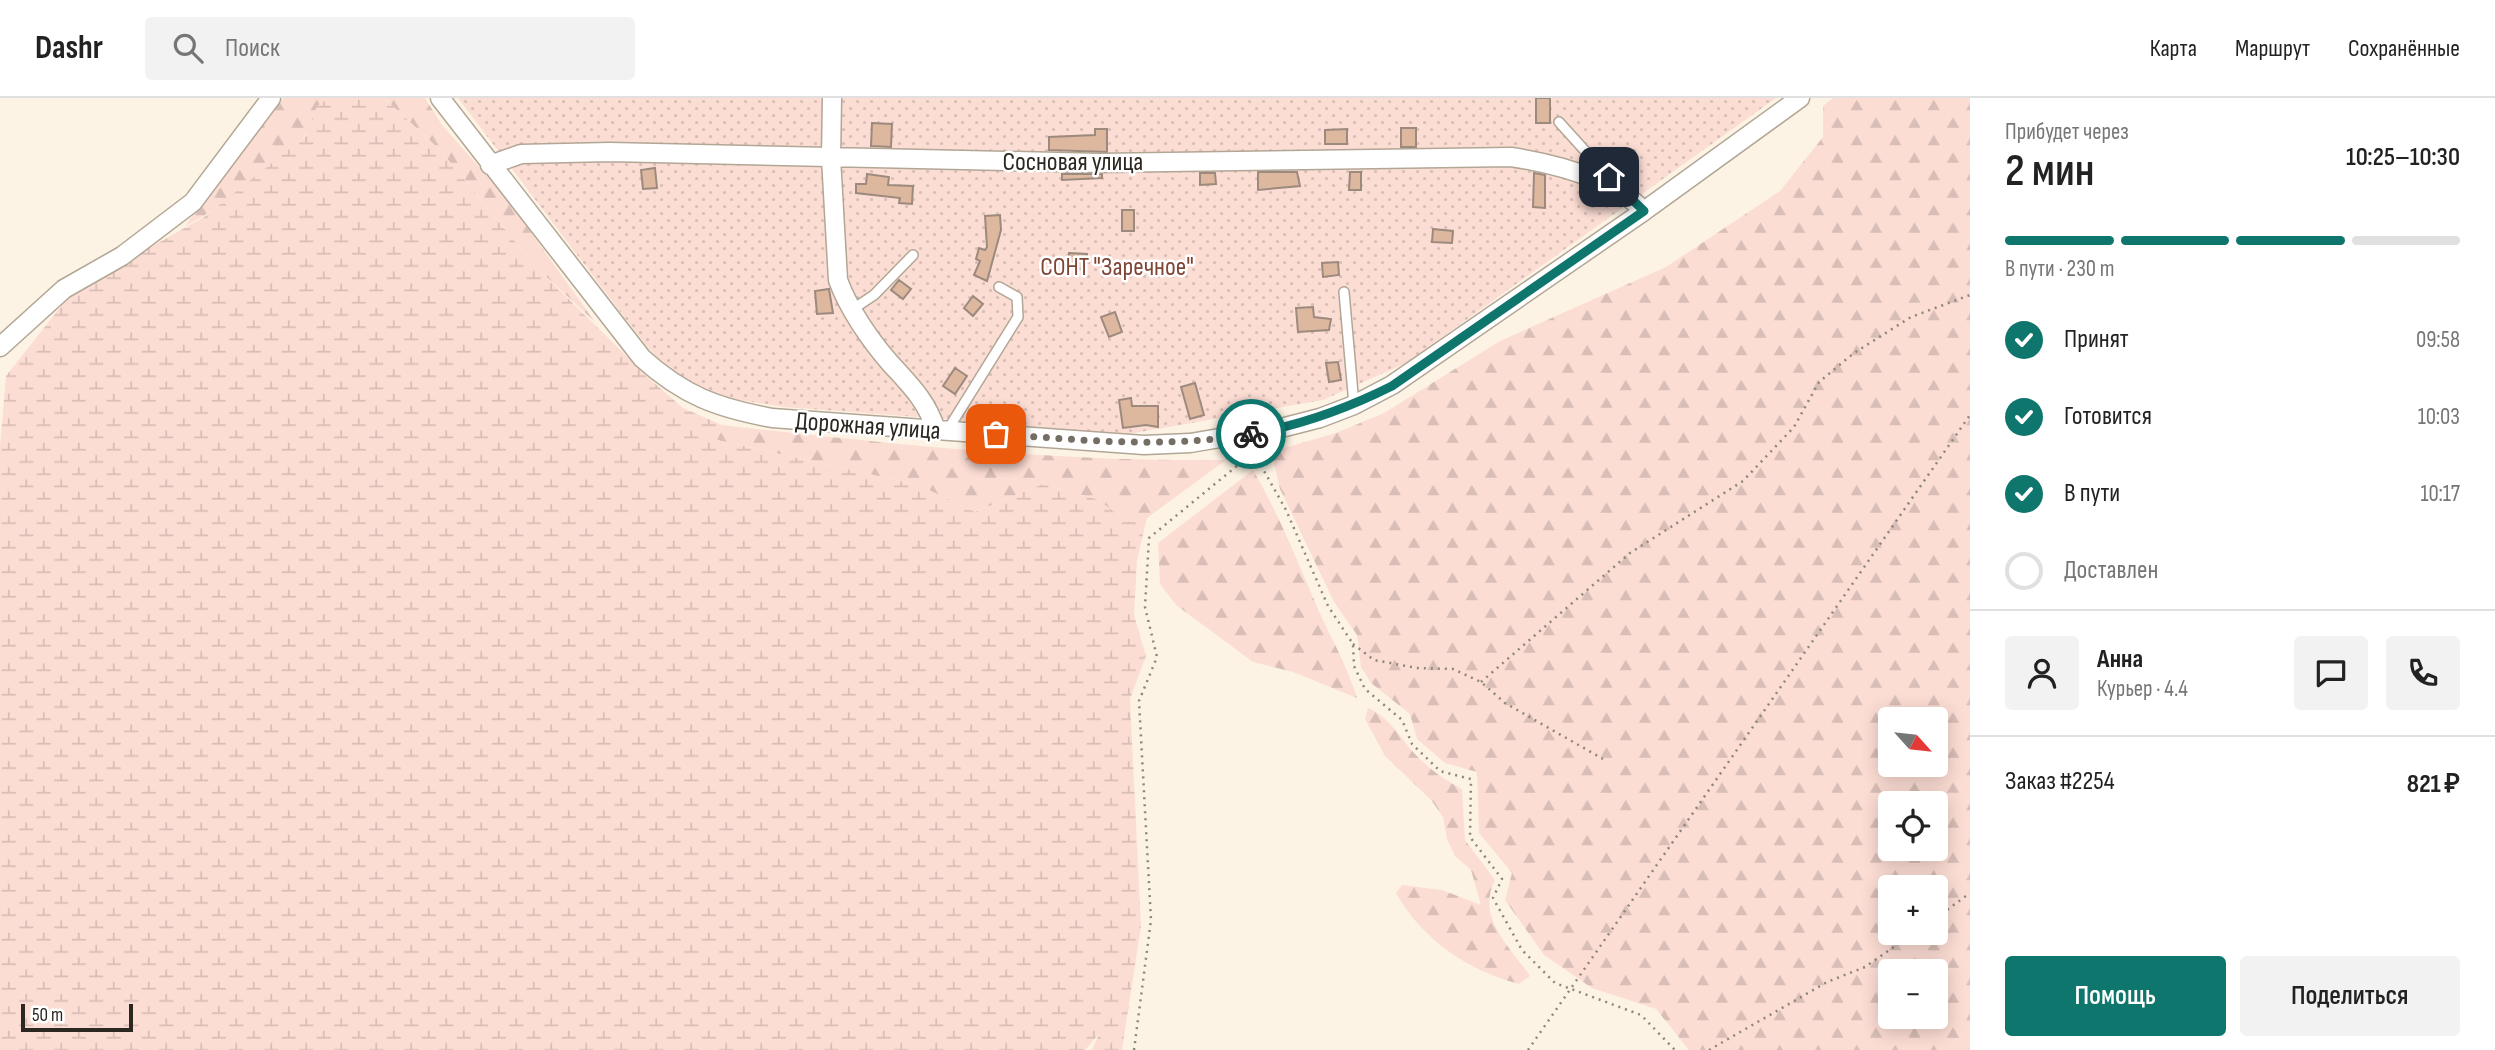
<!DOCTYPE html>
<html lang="ru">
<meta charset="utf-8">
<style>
:root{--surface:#fff;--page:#f2f2f2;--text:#222;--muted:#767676;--line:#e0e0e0;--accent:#0f766e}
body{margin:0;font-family:"Sofia Sans Condensed",sans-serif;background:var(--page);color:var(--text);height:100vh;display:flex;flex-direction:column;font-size:26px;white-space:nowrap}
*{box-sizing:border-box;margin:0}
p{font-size:23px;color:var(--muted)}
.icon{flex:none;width:38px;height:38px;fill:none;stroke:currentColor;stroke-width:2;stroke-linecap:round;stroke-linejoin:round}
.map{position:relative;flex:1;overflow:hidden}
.sheet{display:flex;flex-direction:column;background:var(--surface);width:525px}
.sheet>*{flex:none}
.needle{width:46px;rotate:117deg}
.controls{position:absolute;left:1878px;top:609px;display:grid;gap:14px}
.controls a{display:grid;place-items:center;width:70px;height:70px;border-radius:7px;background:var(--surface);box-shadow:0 4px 18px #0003;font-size:35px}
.scale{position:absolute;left:21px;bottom:18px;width:112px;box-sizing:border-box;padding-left:7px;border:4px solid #2c2720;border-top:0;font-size:19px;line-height:24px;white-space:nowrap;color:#2c2720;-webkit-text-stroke:5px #fff;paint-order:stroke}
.pin{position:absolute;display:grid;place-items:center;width:60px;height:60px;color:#fff;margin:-30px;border-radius:14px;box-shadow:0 4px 10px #0006}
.courier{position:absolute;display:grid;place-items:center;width:70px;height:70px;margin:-35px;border:5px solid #0f766e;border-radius:50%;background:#fff;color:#222;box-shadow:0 2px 9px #0007}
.overview em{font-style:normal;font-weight:600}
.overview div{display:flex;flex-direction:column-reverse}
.overview{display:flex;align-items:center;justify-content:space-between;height:119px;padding:0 35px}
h1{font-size:46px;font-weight:600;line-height:52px}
.bar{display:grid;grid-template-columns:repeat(4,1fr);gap:10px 7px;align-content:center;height:84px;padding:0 35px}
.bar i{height:9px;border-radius:5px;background:var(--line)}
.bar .selected{background:var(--accent)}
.bar p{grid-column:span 4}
.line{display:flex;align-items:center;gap:18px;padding:0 35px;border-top:2px solid var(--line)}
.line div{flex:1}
.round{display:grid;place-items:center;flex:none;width:74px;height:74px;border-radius:7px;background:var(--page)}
ol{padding:0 35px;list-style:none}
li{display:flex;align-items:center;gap:21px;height:77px}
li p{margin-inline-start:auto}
li .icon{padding:7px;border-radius:50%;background:var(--accent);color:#fff;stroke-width:4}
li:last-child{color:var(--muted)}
li i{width:38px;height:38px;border:4px solid var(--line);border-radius:50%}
.button{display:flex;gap:14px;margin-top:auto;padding:14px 35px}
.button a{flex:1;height:80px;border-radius:7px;background:var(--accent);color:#fff;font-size:28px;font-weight:600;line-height:80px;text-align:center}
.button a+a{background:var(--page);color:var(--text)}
header{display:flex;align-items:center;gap:42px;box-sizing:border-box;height:98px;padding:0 35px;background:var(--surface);border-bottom:2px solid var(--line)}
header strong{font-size:33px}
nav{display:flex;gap:38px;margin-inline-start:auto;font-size:24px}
.search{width:490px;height:63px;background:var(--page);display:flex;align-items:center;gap:18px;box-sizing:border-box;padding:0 24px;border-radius:7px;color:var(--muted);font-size:26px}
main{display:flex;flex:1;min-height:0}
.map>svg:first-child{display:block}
.forest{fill:url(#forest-firs);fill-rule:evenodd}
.wetland{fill:url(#wetland-marsh)}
.garden{fill:url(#garden-dots)}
.building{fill:#ddb79e;stroke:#9c8a7e;stroke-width:2}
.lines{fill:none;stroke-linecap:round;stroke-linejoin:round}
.service-casing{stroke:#b2a695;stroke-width:12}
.minor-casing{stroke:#b2a695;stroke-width:21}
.path{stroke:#8d867b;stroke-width:2.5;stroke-dasharray:2 5;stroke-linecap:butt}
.service{stroke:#fff;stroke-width:9}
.minor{stroke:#fff;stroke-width:18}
.done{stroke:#756e65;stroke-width:7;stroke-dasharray:0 12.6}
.route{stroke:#0f766e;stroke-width:9}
.labels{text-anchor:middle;stroke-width:5;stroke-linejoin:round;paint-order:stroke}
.street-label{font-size:26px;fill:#2c2720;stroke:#fff}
.park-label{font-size:26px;fill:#814536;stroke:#fff}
</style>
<header>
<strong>Dashr</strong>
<div class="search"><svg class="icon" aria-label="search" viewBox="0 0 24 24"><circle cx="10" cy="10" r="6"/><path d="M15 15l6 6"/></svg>Поиск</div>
<nav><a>Карта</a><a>Маршрут</a><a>Сохранённые</a></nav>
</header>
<main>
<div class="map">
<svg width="1970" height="952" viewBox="0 0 1970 952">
<defs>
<pattern id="forest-firs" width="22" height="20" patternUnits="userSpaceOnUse" patternTransform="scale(1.75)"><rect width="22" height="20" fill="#fcddd4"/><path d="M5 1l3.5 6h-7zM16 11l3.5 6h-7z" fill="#d8beb6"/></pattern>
<pattern id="wetland-marsh" width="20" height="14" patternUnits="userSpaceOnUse" patternTransform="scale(1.75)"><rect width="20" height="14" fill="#fcddd4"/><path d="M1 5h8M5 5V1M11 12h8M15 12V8" fill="none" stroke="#d8beb6"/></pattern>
<pattern id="garden-dots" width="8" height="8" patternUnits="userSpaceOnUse" patternTransform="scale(1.75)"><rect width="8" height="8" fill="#fcddd4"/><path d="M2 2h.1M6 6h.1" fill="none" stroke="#d8beb6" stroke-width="1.8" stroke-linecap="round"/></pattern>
</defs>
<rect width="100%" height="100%" fill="#fdf3e4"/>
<path class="forest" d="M284 0H329C311 13 316 28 303 40 272 71 224 109 185 128L265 20Z
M384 0H425L442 27 504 97 596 225 535 168 439 51Z
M1833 0H1970V952H1689L1656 911 1592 890 1544 857 1505 802 1512 775 1479 735 1477 674 1445 665 1417 641 1410 616 1371 585 1361 569 1357 537 1334 504 1280 391 1273 361 1284 350 1336 335 1384 315 1500 243 1666 169 1780 93 1823 39V8ZM1890 621H1936V667H1890ZM1890 705H1936V751H1890ZM1890 789H1936V835H1890ZM1890 873H1936V919H1890Z
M722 327C888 346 1058 364 1226 362L1147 420 1129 424 1096 401 1043 386 975 414 918 387 717 342Z
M1253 372C1281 420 1300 470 1322 520 1335 547 1348 571 1357 600L1293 574 1253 564 1176 507 1160 486 1158 445Z
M1368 610C1389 619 1400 639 1414 655 1429 671 1443 681 1462 691L1465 742 1495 782C1476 819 1509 848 1530 878L1519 886C1469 873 1422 842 1396 795L1402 787 1442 792 1481 807 1471 772 1455 758 1447 741 1443 719 1432 703 1385 658 1365 621Z"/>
<path class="wetland" d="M329 0H384L439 51 535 168 651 282 683 310 722 327 717 342 918 387 975 414 1043 386 1096 401 1129 424 1147 420 1137 462 1134 517 1146 558 1130 601 1141 828 1122 952H1092L1099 936 1085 952H0V348L6 278 73 193 204 119 306 38 317 8Z"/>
<path class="garden" d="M458 0H1776L1406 265 1323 302 1123 337 1020 332 958 322 784 309 720 299 670 273 647 249Z"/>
<path class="building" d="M1536 0H1550V25H1536Z
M872 25 892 26 891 49 871 48Z
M1401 30H1416V49H1401Z
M1095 31H1107V54L1049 52V39L1095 37Z
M1347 31V46H1325V32Z
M655 70 657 90 643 91 641 72Z
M1258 74H1297L1300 88 1258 92Z
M1350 74H1361V92H1349Z
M1200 75H1215L1216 86 1200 87Z
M1534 75 1545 77V110L1533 109Z
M867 76 889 79 888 87 913 88 912 106 899 105 900 100 856 95V86H866Z
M1062 76H1102V80L1062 82Z
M1122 112H1134V133H1122Z
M1000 117 1001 132 987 183 974 177 980 163 976 161 979 150 985 152 987 149 985 118Z
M1433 131 1453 133 1452 145 1432 144Z
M1069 155 1087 156 1083 171 1068 170Z
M1338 164 1339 177 1323 179 1322 165Z
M899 182 911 191 903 201 891 192Z
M829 191 833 215 817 216 815 193Z
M973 198 983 206 973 218 964 210Z
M1313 209 1314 219 1331 221 1329 232 1298 234 1296 210Z
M1115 214 1122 234 1109 239 1101 219Z
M1338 264 1341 282 1329 284 1326 265Z
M955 270 967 278 955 296 943 288Z
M1195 285 1204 317 1190 321 1181 289Z
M1131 300 1132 308H1158V329L1146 327 1123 330 1119 302Z"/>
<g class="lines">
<g class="service-casing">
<path id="service" d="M1559 24 1614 85
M1344 194 1354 307
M853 211 874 197 913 157
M947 333 1018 219 1017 199 999 189"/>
</g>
<g class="minor-casing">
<path id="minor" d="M440 0 642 260C684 298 718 310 772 320L1144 347 1190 345 1285 329 1320 320 1354 307 1392 287 1644 113 1800 0
M832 0 831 60 838 182C848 210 870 242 890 265 910 287 927 303 936 332
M490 67 521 56 610 54 1100 65 1511 59C1556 66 1612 80 1644 113
M0 249 64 191 122 158 193 104 271 0"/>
</g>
<path class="path" d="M1254 355 1286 412 1328 508 1353 546 1354 568 1365 591 1402 622 1412 646 1440 673 1471 681 1470 739 1502 781 1493 800 1522 852 1555 885 1641 917 1675 952
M1353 546 1374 562 1417 570 1453 571 1481 584 1505 605 1603 661
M1481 584 1630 455 1743 383 1794 329 1819 284 1854 255 1911 219 1970 197
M1936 820 1970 795
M1134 952 1151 822 1139 603 1157 559 1145 509 1149 440 1260 349
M1528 952 1970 317
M1709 952 1827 884 1865 869 1914 835"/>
<use href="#service" class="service"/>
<use href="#minor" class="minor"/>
</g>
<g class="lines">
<path class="done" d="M996 336C1085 342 1162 351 1251 336"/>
<path class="route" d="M1251 336C1302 327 1346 311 1392 288L1644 113 1609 79"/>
</g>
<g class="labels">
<g class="street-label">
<text x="1073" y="72">Сосновая улица</text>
<text transform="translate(868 327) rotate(4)" y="9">Дорожная улица</text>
</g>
<g class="park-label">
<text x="1117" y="177">СОНТ "Заречное"</text>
</g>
</g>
</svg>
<div class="controls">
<a><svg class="needle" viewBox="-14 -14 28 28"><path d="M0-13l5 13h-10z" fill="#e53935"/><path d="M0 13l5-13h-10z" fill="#767676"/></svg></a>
<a><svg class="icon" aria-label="locate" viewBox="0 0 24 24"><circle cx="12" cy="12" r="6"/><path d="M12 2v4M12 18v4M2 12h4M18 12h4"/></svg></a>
<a>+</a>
<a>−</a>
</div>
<div class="scale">50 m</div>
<div class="pin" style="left:996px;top:336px;background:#ea580c"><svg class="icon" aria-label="bag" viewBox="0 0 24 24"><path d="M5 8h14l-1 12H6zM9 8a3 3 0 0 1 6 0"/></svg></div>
<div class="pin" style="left:1609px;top:79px;background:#1f2937"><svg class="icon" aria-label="home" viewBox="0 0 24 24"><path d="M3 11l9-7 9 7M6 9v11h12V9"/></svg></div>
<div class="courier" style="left:1251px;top:336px"><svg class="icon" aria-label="bike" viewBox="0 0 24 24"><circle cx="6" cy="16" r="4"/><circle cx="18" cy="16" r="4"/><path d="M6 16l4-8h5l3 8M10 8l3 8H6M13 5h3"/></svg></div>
</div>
<section class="sheet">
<div class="overview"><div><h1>2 мин</h1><p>Прибудет через</p></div><em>10:25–10:30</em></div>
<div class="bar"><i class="selected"></i><i class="selected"></i><i class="selected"></i><i></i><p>В пути · 230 m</p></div>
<ol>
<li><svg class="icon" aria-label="check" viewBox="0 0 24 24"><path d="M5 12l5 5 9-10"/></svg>Принят<p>09:58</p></li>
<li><svg class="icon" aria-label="check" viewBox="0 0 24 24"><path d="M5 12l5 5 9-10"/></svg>Готовится<p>10:03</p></li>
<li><svg class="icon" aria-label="check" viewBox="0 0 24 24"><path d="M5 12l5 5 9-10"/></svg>В пути<p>10:17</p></li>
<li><i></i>Доставлен</li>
</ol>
<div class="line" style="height:126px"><a class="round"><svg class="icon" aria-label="person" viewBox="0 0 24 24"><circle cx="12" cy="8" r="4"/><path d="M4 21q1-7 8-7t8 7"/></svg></a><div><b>Анна</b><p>Курьер · 4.4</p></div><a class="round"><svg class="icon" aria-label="chat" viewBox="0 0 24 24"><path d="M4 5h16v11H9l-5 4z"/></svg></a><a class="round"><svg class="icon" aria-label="phone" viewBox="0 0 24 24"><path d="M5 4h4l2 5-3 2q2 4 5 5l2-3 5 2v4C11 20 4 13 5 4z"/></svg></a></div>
<div class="line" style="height:91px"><div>Заказ #2254</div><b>821 ₽</b></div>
<div class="button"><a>Помощь</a><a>Поделиться</a></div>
</section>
</main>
